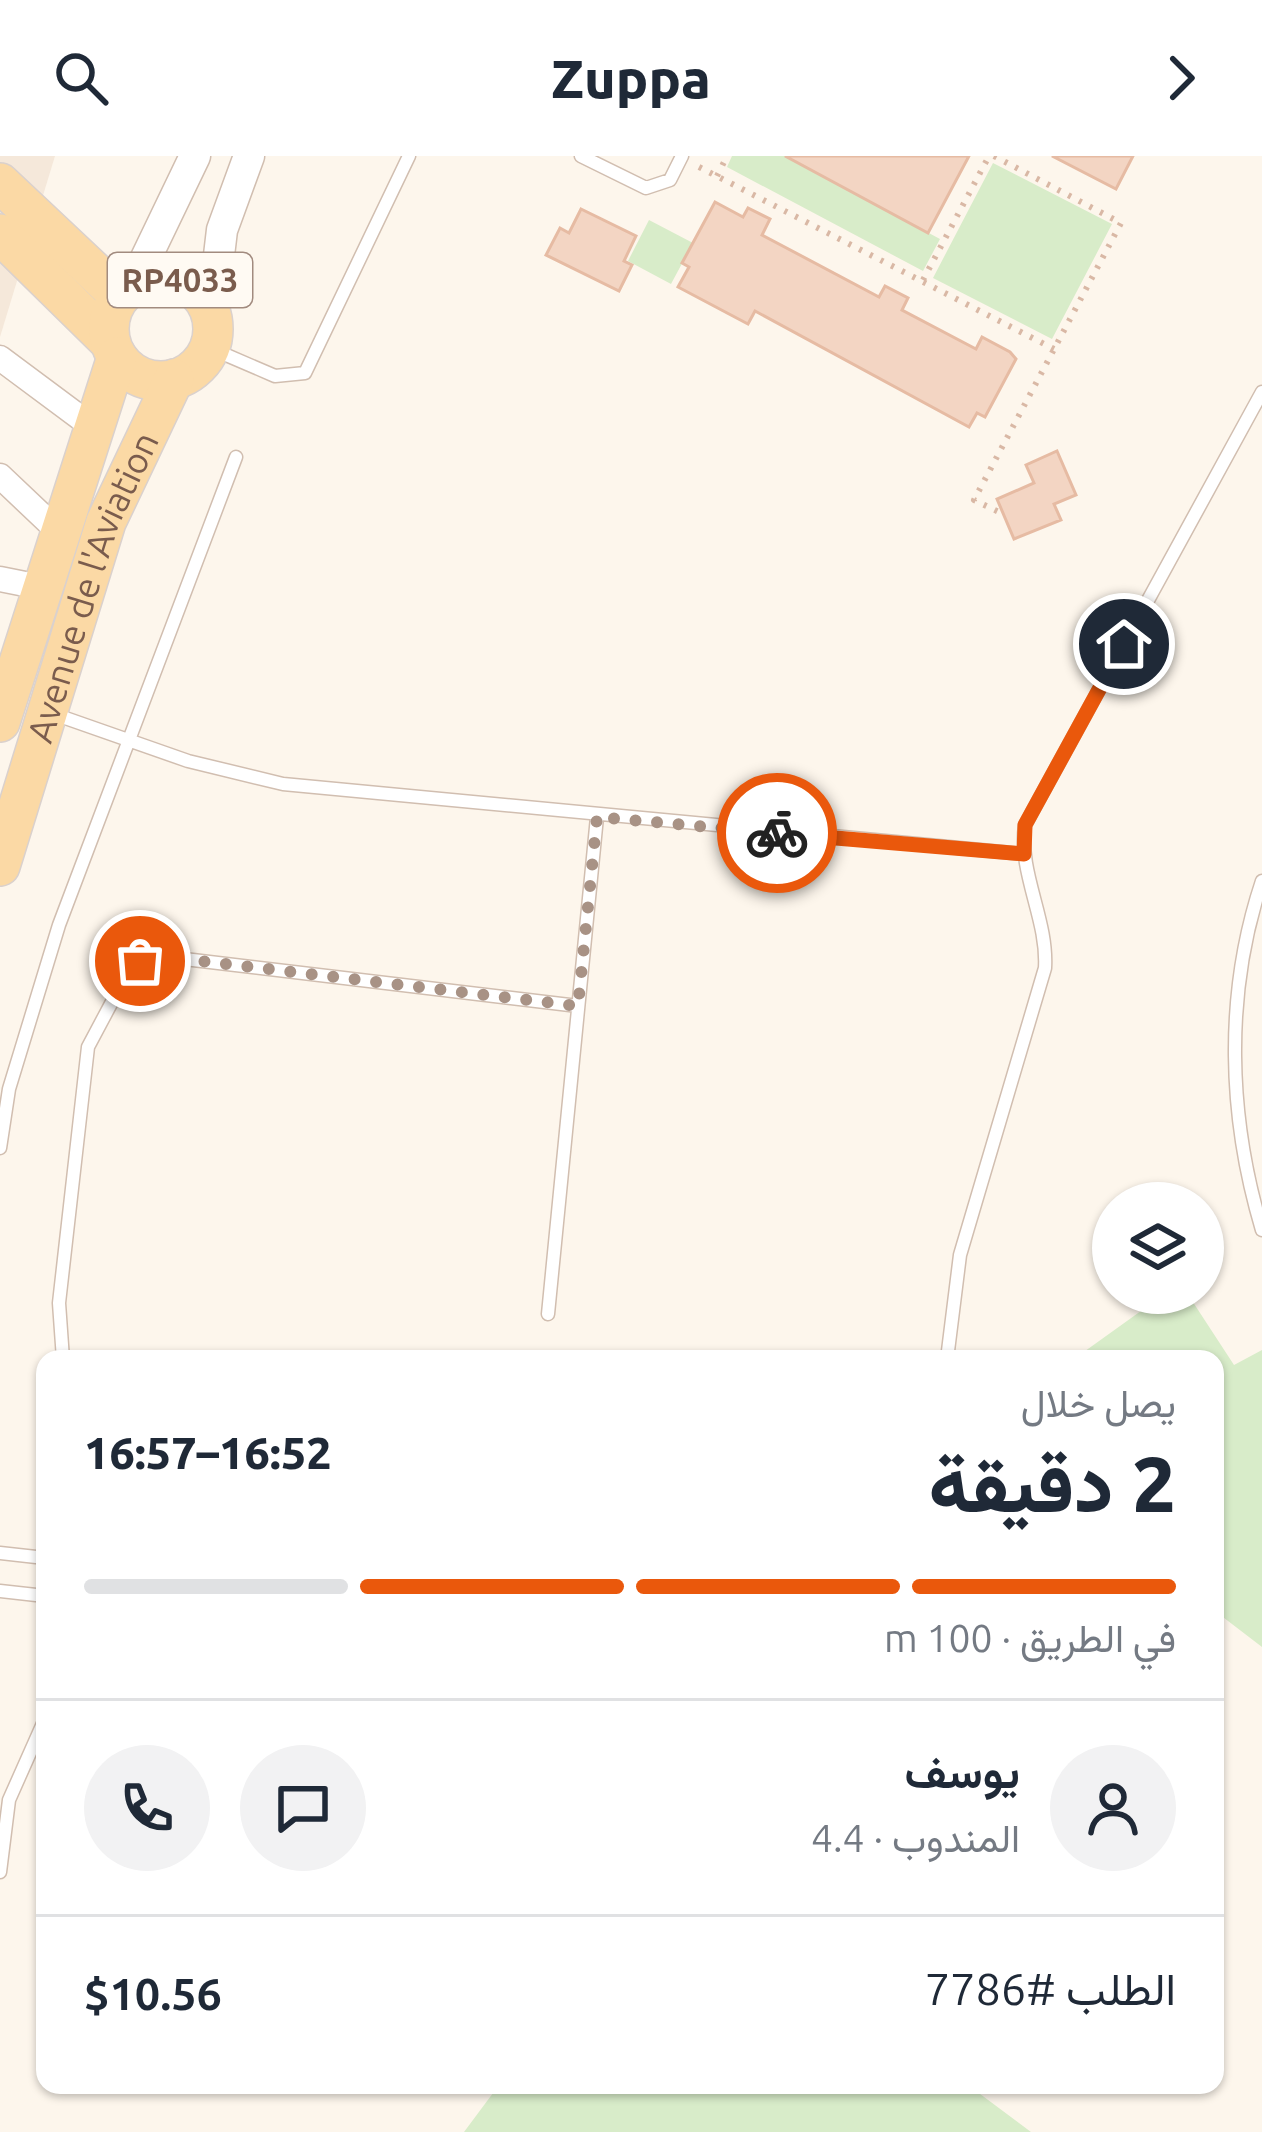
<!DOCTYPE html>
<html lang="ar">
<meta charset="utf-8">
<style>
:root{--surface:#fff;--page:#f2f2f3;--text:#1f2937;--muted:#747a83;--line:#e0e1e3;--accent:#ea580c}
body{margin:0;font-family:Ubuntu,Vazirmatn,sans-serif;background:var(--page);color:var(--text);direction:rtl;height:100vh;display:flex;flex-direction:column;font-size:45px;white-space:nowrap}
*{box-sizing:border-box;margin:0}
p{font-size:39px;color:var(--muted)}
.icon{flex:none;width:66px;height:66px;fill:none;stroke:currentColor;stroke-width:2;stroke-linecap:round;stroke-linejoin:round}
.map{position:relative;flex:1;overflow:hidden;direction:ltr}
.panel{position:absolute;left:36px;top:1194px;width:1188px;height:744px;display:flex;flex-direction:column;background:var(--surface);border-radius:24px;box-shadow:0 3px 9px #0004;direction:rtl}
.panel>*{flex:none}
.fabs{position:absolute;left:1092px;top:1026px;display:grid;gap:24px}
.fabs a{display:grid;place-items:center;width:132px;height:132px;border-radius:50%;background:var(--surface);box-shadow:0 3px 9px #0004;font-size:60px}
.pin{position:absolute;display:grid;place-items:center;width:102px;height:102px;color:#fff;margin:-51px;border:6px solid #fff;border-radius:50%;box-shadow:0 3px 12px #0007}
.courier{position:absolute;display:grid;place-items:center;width:120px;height:120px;margin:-60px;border:9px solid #ea580c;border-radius:50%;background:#fff;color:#222;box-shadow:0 3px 15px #0007}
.summary em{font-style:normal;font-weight:800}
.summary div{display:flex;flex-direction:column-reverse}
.summary{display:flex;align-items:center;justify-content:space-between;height:204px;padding:0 48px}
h1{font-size:78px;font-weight:800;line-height:90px}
.bar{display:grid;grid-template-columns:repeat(4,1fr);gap:18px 12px;align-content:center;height:144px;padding:0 48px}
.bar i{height:15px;border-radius:9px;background:var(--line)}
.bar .current{background:var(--accent)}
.bar p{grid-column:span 4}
.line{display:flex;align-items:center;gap:30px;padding:0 48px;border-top:3px solid var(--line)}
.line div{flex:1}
.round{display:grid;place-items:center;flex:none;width:126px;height:126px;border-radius:63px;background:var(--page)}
header{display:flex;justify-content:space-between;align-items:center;height:156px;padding:0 48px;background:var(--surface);font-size:54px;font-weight:800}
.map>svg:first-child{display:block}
.residential{fill:#f5e8da}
.green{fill:#d8ecc9}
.building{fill:#f3d5c3;stroke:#e6bba3;stroke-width:3}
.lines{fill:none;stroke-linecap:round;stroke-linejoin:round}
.service-casing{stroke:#d1beb0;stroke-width:15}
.minor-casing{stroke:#d1beb0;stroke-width:27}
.tertiary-casing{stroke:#d1beb0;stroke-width:33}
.primary-casing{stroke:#dad1cd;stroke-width:42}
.path{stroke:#d9b8a5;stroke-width:6;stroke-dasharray:3 9;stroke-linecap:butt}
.service{stroke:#fff;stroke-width:12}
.minor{stroke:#fff;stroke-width:24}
.tertiary{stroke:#fff;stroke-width:30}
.primary{stroke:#fbd9a5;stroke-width:39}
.done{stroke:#a89285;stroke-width:12;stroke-dasharray:0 21.6}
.route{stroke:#ea580c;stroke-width:15}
.labels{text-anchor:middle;stroke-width:10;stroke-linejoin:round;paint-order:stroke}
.shield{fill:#fffaf3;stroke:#a28b7f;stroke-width:3}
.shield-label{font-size:33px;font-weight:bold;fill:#7a5c4d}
.street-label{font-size:36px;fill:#7a5c4d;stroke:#fffaf3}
</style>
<header><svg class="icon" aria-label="forward" viewBox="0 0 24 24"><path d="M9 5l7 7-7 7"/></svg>Zuppa<svg class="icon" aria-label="search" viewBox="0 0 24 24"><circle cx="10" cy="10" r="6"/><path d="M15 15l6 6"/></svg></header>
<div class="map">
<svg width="1262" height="1976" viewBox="0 0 1262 1976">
<rect width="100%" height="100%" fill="#fdf6ec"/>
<path class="residential" d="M0 0H55L0 181Z"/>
<path class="green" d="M732 0H785L940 83 923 115 727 11Z
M993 7 1112 68 1052 183 933 122Z
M649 64 693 87 671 128 628 105Z
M1166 1137H1187L1234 1209 1262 1194V1491L1215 1455V1203H1074Z
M499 1929H968L1031 1976H464Z"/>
<path class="building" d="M785 0H969L928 77Z
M1052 0H1133L1116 33Z
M715 46 743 61 748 52 770 63 762 79 879 141 885 130 908 142 902 154 976 193 982 181 1010 196 1016 203 985 261 977 257 969 271 755 155 748 168 678 131 689 111 682 107Z
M581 53 636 80 624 105 632 109 619 135 546 99 560 72 569 77Z
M1057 295 1076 339 1054 348 1061 364 1014 383 997 343 1034 327 1026 309Z"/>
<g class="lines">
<g class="service-casing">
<path id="service" d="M581 0 646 32 670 24 682 0
M210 192 275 220 305 217 409 0
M51 557 188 605 283 628 1024 698
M1262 725C1224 839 1228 960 1262 1074
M0 992 9 933 59 769 236 301
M548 1158 597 661
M63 1203 59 1147 88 891 130 812 152 801 176 802 578 850
M947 1203 960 1099 1045 812C1048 763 1018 717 1025 669L1262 236
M0 1397 45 1402
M0 1435 45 1440
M0 1716 9 1644 45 1563"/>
</g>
<g class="minor-casing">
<path id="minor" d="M0 202 94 272
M0 320 57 374
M0 423 40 431"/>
</g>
<g class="tertiary-casing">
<path id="tertiary" d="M133 129 195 0
M212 159 222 74 249 0"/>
</g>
<g class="primary-casing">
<g id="primary">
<path d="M0 27 120 140"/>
<path d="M0 78 110 186"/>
<circle cx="161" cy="173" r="52"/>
<path d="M0 566 117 201"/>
<path id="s1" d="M0 710 106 366 174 223"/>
</g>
</g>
<path class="path" d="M994 0 1121 67 974 344 999 356
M699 11 1054 193
M717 20 727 0
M923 124 989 0"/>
<use href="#service" class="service"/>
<use href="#minor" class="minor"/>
<use href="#tertiary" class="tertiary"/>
<use href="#primary" class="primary"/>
</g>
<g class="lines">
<path class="done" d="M140 805 176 802 578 850 597 661 777 677"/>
<path class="route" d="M777 677 1024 698 1025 669 1124 488"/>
</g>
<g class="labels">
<rect class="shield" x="108" y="97" width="144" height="54" rx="9"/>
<g class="shield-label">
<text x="180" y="136">RP4033</text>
</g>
<g class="street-label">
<text dy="13" stroke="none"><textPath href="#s1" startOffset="294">Avenue de l'Aviation</textPath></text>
</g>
</g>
</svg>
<div class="fabs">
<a><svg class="icon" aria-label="layers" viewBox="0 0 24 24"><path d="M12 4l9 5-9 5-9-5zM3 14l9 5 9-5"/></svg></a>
</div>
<div class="pin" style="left:140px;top:805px;background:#ea580c"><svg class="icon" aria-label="bag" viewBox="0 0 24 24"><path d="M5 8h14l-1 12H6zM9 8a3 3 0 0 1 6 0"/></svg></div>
<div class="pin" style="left:1124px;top:488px;background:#1f2937"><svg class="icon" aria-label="home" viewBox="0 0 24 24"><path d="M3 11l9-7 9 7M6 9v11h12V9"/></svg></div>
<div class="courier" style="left:777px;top:677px"><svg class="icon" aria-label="bike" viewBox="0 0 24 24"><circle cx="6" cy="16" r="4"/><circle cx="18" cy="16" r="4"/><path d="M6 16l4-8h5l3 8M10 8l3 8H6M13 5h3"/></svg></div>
<section class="panel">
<div class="summary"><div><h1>2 دقيقة</h1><p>يصل خلال</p></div><em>16:52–16:57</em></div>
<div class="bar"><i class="current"></i><i class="current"></i><i class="current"></i><i></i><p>في الطريق · 100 m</p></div>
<div class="line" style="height:216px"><a class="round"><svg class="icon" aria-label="person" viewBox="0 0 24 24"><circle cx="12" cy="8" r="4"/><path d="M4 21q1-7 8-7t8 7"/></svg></a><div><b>يوسف</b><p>المندوب · 4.4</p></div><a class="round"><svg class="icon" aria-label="chat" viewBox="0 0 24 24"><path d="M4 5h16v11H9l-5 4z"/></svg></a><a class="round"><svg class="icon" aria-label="phone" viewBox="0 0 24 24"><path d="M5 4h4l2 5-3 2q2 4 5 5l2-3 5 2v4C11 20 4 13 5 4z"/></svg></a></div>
<div class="line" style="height:156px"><div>الطلب #7786</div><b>$10.56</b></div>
</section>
</div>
